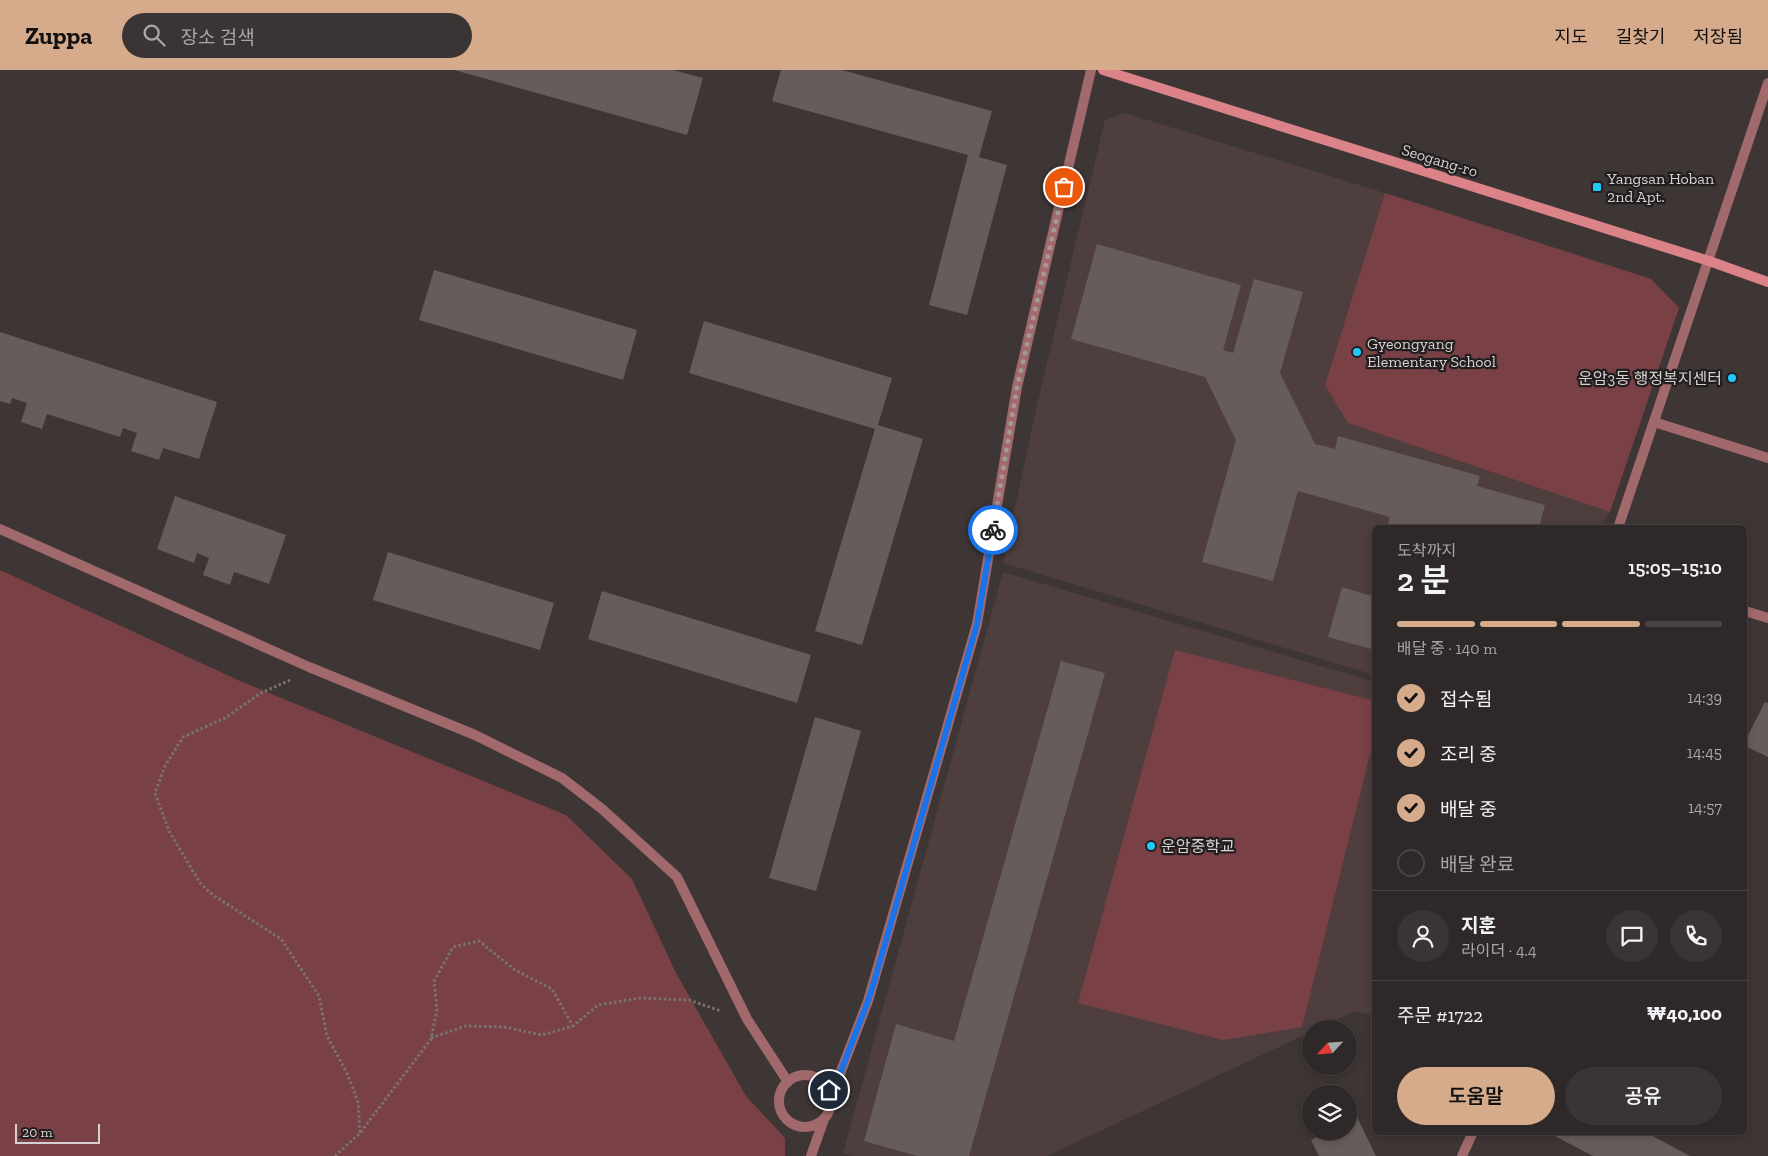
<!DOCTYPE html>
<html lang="ko">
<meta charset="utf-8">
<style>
:root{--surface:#2e2828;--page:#3a3434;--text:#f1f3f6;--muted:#a7a6a8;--line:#494445;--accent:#d6ab8b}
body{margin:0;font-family:"Zilla Slab","Noto Sans KR",serif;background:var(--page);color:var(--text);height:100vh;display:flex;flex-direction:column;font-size:19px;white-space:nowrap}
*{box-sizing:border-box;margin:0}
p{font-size:16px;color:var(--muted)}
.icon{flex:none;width:28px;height:28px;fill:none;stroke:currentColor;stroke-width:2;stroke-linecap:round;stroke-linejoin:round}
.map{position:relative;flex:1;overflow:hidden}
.panel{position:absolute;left:1372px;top:455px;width:375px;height:610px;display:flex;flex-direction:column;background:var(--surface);border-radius:8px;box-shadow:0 2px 8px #0003,0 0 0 1px var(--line)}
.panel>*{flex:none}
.needle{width:32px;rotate:244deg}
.fabs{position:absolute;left:1302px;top:950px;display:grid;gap:10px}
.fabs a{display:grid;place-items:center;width:55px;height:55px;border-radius:50%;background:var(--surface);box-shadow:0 2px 8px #0003,0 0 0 1px var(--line);font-size:25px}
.scale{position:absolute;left:15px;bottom:12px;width:85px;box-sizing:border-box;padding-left:5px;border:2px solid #d6d0d0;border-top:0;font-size:14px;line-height:18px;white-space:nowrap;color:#d6d0d0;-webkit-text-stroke:4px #221d1e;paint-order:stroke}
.pin{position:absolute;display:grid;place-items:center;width:42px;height:42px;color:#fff;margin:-21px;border:2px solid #fff;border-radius:50%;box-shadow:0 1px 5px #0007}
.courier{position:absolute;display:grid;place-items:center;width:50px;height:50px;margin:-25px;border:4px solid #1a73e8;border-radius:50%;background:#fff;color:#222;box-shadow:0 1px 6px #0007}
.head em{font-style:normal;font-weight:600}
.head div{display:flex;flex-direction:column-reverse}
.head{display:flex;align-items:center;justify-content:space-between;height:85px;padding:0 25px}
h1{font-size:32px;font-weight:600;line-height:38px}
.bar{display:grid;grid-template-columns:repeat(4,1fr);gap:8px 5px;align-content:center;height:60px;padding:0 25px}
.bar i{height:6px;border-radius:4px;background:var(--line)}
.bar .active{background:var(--accent)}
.bar p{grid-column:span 4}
.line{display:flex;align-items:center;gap:12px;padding:0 25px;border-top:1px solid var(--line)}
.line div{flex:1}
.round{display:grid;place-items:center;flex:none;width:52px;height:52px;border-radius:26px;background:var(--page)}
ol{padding:0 25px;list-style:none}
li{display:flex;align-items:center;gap:15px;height:55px}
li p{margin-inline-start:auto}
li .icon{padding:5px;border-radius:50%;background:var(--accent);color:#111;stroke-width:4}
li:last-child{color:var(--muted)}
li i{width:28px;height:28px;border:2px solid var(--line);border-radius:50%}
.button{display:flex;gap:10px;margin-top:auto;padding:10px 25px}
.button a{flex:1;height:58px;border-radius:30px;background:var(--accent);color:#111;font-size:20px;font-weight:600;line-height:58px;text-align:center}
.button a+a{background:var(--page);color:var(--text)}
header{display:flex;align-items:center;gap:30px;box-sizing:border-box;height:70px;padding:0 25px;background:var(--accent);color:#111}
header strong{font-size:24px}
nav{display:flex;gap:28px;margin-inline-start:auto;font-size:18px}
.search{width:350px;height:45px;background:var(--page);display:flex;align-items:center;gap:12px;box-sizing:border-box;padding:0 18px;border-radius:28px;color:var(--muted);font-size:19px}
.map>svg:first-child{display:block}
.built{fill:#4e3e3e}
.green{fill:#794145}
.building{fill:#665c5c}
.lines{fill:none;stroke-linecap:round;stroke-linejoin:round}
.path{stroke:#7a7272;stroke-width:3;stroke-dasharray:2.5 2.5;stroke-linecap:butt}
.service{stroke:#a1696c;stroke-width:10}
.minor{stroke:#a1696c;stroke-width:10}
.secondary{stroke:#dc8389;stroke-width:10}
.done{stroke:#a19a9a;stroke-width:5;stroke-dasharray:0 9}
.route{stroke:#1a73e8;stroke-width:6}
.poi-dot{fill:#20c9fd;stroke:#221d1e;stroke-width:2}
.labels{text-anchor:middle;stroke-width:4.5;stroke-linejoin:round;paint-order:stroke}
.street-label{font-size:16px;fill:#d6d0d0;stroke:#221d1e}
.poi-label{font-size:16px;fill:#d6d0d0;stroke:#221d1e;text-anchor:start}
</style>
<header>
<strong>Zuppa</strong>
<div class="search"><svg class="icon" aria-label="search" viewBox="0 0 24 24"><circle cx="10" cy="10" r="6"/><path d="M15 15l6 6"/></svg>장소 검색</div>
<nav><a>지도</a><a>길찾기</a><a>저장됨</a></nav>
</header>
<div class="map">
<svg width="1768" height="1086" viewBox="0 0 1768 1086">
<rect width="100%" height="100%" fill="#3e3535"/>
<path class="built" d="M1125 43 1385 123 1651 209 1679 238 1610 442 1600 457 1375 458V605L1003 493 1039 326 1105 50Z
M1003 502 1375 612V946L1355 941 1317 959H1311V962L1047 1086H853L843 1083Z"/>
<path class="green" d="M1385 123 1651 209 1679 238 1610 442 1348 353 1325 315Z
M0 500 240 611 566 745 632 809 676 903 746 1026 785 1068V1086H0Z
M1175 580 1375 631V664L1302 957 1223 970 1078 933Z"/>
<path class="building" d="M454 0H673L703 8 687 65Z
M781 0H842L992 41 979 87 1007 95 967 245 929 235 968 85 772 31Z
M1097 174 1241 215 1223 280 1233 283 1254 209 1303 222 1280 303 1315 374 1335 379 1338 366 1480 406 1477 416 1545 435 1539 458H1387L1390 447 1298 421 1273 511 1202 492 1236 370 1205 307 1071 269Z
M434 200 637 260 623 310 419 250Z
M704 251 892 308 878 355 923 369 862 575 815 561 875 359 689 303Z
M0 262 217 332 199 389 163 378 159 390 131 381 137 363 123 358 120 367 47 344 42 359 21 352 27 333 12 328 10 334 0 331Z
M175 426 286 465 269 514 234 502 230 515 203 505 209 488 197 483 194 493 157 479Z
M388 482 554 533 540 580 373 530Z
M1342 517 1375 527V580L1328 567Z
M602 521 811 585 797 633 588 569Z
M1061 591 1105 603 969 1086H917L864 1071 896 954 954 971Z
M1765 632 1768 633V687L1745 676V671Z
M815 647 861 661 816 821 769 808Z
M1357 1047 1376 1086H1319L1311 1070 1328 1061H1349V1051Z
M1547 1062H1645L1690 1086H1593Z"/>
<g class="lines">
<path class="path" d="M290 610 261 623 225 648 183 667 165 696 155 723 169 761 200 813 213 825 281 869 319 926 327 966 347 1003 358 1032 360 1063
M431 968 466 956 504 957 542 965 573 956 598 935 640 928 689 930 721 941
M335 1086 360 1063 431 969 437 939 434 911 453 877 479 871 515 900 552 919 573 956"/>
<path class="service" d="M1654 352 1768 388"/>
<path class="minor" d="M1618 458 1768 13
M0 459 309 597 475 665 562 708 602 739 677 807 747 949 788 1012
M1745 541 1768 548
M779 1031a26 26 0 1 1 52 0a26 26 0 1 1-52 0Z
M831 1027 868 931 977 554 1017 317 1091 0
M811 1086 824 1049
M1462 1086 1473 1062"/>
<path class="secondary" d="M1103 0 1709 191 1768 212"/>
</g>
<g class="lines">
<path class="done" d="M993 460 1017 317 1064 117"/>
<path class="route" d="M829 1020 831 1027 868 931 874 912 977 554 993 460"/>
</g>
<g class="poi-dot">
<rect x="1592" y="112" width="10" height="10" rx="2.5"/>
<circle cx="1357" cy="282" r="5"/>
<circle cx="1732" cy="308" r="5"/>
<circle cx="1151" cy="776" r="5"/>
</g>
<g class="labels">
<g class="street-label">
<text transform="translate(1440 90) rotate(17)" y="6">Seogang-ro</text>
</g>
<g class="poi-label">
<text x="1607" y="114">Yangsan Hoban<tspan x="1607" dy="18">2nd Apt.</tspan></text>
<text x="1367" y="279">Gyeongyang<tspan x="1367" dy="18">Elementary School</tspan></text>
<text x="1722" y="314" text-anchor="end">운암3동 행정복지센터</text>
<text x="1161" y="782">운암중학교</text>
</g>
</g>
</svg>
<div class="fabs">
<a><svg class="needle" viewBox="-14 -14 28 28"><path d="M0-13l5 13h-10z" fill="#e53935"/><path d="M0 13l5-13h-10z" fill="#a7a6a8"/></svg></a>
<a><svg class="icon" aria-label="layers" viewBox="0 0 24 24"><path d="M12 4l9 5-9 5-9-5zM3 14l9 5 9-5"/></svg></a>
</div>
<div class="scale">20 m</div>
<div class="pin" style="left:1064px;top:117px;background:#ea580c"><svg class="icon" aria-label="bag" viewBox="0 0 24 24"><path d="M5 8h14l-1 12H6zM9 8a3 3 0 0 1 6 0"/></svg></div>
<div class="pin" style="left:829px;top:1020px;background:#1f2937"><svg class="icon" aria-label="home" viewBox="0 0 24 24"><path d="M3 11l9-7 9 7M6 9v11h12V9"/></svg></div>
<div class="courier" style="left:993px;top:460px"><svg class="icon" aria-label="bike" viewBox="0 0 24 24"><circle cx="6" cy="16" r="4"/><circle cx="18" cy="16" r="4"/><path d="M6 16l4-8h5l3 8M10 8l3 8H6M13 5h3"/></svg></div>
<section class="panel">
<div class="head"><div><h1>2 분</h1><p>도착까지</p></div><em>15:05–15:10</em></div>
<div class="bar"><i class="active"></i><i class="active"></i><i class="active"></i><i></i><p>배달 중 · 140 m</p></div>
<ol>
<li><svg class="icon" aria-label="check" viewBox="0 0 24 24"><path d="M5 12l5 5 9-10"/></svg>접수됨<p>14:39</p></li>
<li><svg class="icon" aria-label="check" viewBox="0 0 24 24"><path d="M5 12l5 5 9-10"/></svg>조리 중<p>14:45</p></li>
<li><svg class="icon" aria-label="check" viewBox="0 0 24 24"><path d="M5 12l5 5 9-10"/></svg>배달 중<p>14:57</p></li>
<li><i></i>배달 완료</li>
</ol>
<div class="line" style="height:90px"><a class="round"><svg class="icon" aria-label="person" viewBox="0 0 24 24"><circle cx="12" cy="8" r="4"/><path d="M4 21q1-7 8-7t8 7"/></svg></a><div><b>지훈</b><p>라이더 · 4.4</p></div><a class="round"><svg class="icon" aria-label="chat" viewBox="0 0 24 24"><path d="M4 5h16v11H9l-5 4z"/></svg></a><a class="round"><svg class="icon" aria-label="phone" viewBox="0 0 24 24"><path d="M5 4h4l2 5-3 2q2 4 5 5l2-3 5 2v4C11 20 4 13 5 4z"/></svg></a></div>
<div class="line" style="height:65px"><div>주문 #1722</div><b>₩40,100</b></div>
<div class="button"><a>도움말</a><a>공유</a></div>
</section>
</div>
